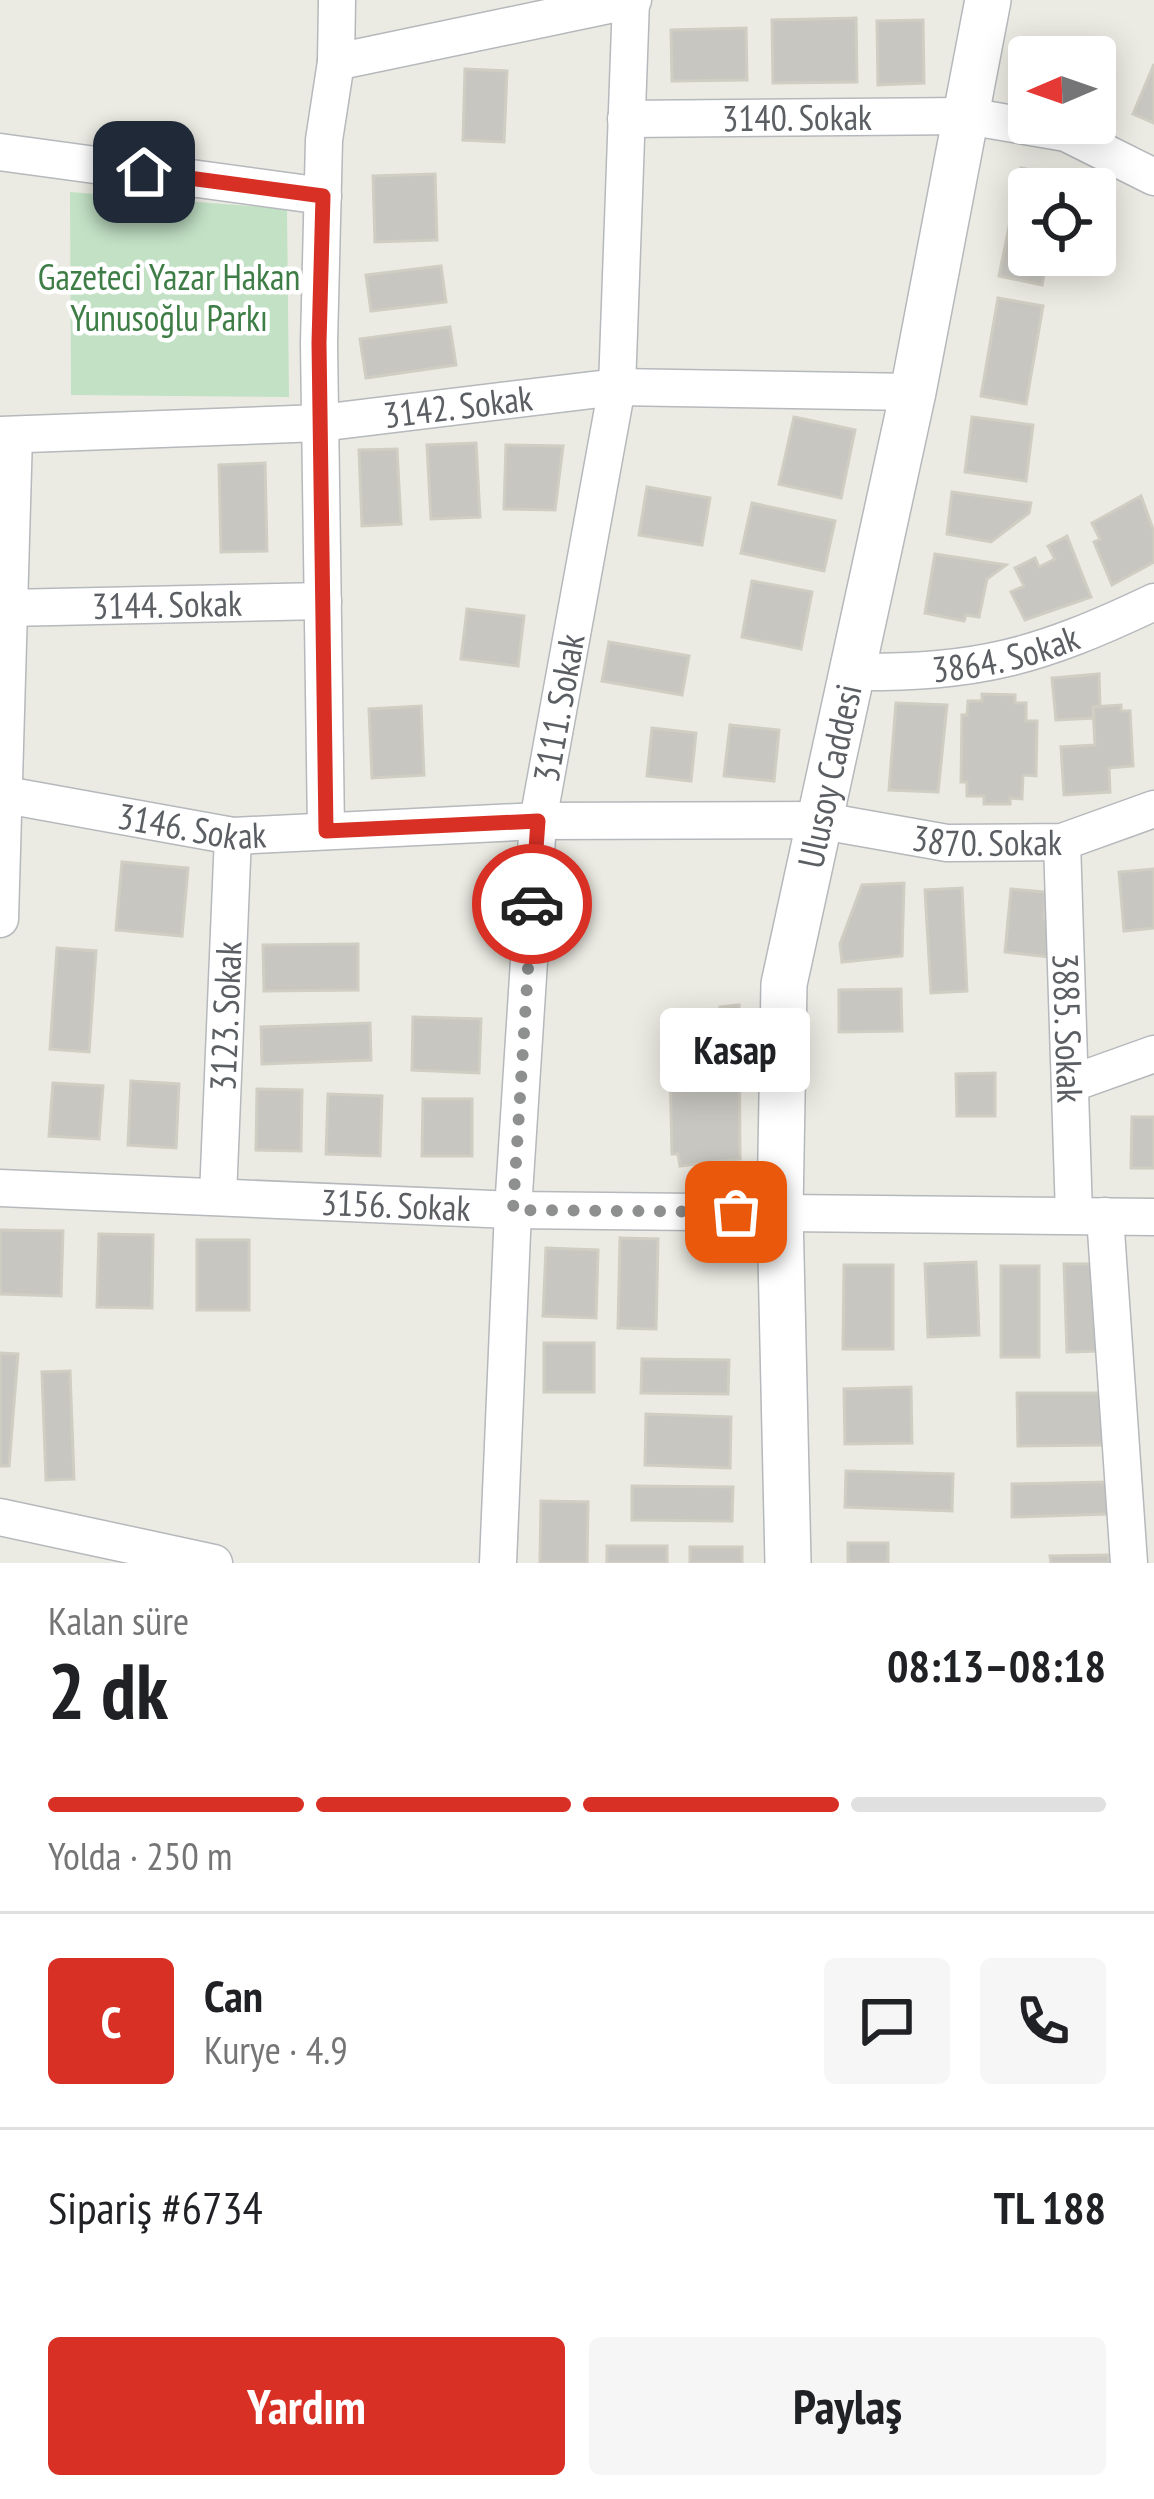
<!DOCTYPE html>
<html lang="tr">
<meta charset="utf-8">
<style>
:root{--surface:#fff;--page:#f6f6f6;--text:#202124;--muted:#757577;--line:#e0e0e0;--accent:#d93025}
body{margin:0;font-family:"PT Sans Narrow",sans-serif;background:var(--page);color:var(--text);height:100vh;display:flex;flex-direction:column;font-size:45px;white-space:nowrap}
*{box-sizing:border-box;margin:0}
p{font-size:39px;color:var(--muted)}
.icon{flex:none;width:66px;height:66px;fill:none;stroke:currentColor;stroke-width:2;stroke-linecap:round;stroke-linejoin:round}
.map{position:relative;height:1563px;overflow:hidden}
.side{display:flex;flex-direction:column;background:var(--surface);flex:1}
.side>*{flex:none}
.needle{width:78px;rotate:268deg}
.buttons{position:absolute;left:1008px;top:36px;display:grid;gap:24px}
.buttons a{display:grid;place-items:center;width:108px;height:108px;border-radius:12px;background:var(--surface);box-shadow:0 6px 30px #0003;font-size:60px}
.pin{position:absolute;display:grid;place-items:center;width:102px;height:102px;color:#fff;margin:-51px;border-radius:24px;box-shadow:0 6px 18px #0006}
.courier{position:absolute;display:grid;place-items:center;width:120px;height:120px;margin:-60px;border:9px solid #d93025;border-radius:50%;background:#fff;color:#222;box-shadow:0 3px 15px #0007}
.bubble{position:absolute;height:84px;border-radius:12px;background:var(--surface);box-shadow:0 6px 30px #0003;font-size:39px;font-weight:700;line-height:84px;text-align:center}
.headline em{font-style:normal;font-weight:700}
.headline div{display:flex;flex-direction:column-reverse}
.headline{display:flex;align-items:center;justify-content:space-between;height:204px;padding:0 48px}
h1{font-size:78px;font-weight:700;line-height:90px}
.bar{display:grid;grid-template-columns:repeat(4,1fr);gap:18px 12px;align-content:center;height:144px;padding:0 48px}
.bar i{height:15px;border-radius:9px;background:var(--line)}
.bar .selected{background:var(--accent)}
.bar p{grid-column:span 4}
.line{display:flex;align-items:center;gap:30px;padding:0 48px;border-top:3px solid var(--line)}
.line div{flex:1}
.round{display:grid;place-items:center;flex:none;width:126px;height:126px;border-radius:12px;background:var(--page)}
.action{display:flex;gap:24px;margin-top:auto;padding:24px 48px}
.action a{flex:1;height:138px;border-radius:12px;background:var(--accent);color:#fff;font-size:48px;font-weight:700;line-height:138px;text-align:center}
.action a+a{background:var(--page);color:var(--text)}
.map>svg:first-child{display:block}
.green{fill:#c2e1c5}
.building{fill:#c7c6c0;stroke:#d0cdc2;stroke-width:3}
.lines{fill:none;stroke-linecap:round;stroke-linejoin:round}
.minor-casing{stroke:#b5b8bc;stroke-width:39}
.tertiary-casing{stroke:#b5b8bc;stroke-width:48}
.minor{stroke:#fff;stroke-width:36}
.tertiary{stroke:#fff;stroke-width:45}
.done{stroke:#8e8f8f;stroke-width:12;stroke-dasharray:0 21.6}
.route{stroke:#d93025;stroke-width:15}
.labels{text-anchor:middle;stroke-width:9;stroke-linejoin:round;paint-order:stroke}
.street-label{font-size:36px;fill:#5b5e62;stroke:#fff}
.park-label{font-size:36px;fill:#3e7e46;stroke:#fff}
</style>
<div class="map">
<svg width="1154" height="1563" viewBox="0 0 1154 1563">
<rect width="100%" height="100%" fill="#ecebe3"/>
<path class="green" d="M70 192 287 209 289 397 71 395Z"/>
<path class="building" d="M856 18 857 82 773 83 772 20Z
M923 20 924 83 878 85 877 21Z
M746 28 747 80 672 81 671 30Z
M1154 64V123L1133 114Z
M1095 66 1111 70 1106 91 1098 89 1095 100Z
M465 69 507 71 504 142 463 140Z
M1021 168 1064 177 1062 189H1029V255H1048L1042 285 999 276Z
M435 174 437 240 375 242 373 176Z
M441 266 446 302 371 311 366 275Z
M998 298 1043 306 1026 404 981 396Z
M450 327 456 365 366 378 360 339Z
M794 417 855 430 841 498 779 484Z
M972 417 1033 425 1026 481 965 472Z
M476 443 480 517 431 519 427 445Z
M506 445 563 446 555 510 504 509Z
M397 449 401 524 362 526 359 450Z
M265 463 267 551 221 552 219 465Z
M647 487 710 498 702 545 639 535Z
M952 492 1031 503 1029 513 991 542 947 534Z
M1141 496 1154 532V562L1112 585 1094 542 1100 539 1092 523Z
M752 503 835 521 824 571 741 553Z
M1067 536 1091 597 1025 620 1011 592 1024 586 1015 568 1035 558 1039 567 1055 559 1048 546Z
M935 554 1006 565 987 579 979 617 966 615 964 621 925 613Z
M752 581 812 592 801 649 742 637Z
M467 609 524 616 518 666 461 659Z
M609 642 689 656 682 695 602 681Z
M1099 674 1100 706 1093 707 1094 718 1056 720 1052 678Z
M982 694 1015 695V703H1026V721H1037L1036 776 1023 775 1022 799 1010 798V804H984V796H967V782H961L962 715H967L968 701H982Z
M896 703 947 705 938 792 889 790Z
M1121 705V711H1130L1133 766 1109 768 1110 792 1064 795 1061 747 1095 745 1093 707Z
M421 706 424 775 372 778 369 709Z
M730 725 779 730 774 781 724 776Z
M652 728 696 733 691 781 647 776Z
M122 862 188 868 182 936 116 930Z
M1154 869V928L1124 931 1119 872Z
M904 883 902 956 842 962 840 944 862 885Z
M962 888 967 991 931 993 925 890Z
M1011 889 1046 892 1044 918 1053 919 1050 957 1005 952Z
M358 944V990L264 991 263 945Z
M57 948 96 951 89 1052 50 1049Z
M901 989 902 1031 839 1032V990Z
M739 1005 740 1159 680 1166 678 1154H672L669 1023 721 1019 720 1007Z
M413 1017 481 1019 479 1073 412 1070Z
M370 1023 371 1060 262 1064 261 1027Z
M995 1073V1116H957L956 1074Z
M131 1081 179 1084 176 1148 128 1145Z
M53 1083 103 1086 99 1139 49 1136Z
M257 1089 302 1090 301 1151 256 1150Z
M328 1094 382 1096 380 1156 326 1154Z
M423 1099H472V1156H422Z
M1132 1117H1154V1168H1131Z
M0 1230 63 1231 61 1296 0 1294Z
M99 1234 153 1235 152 1308 97 1307Z
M620 1238 658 1239 656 1329 618 1328Z
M197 1240H249V1310H197Z
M546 1248 598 1250 596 1318 543 1316Z
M976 1262 979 1335 928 1337 925 1264Z
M1064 1264H1100L1102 1351 1067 1352Z
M844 1265H893V1349H843Z
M1001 1266H1039V1357H1001Z
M544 1343H594V1392H544Z
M0 1353 18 1354 9 1466H0Z
M642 1359 729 1360 728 1394 641 1393Z
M70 1371 74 1479 46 1480 42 1372Z
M911 1387 912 1443 845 1444 844 1389Z
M1017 1393H1104V1445L1018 1446Z
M646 1414 731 1417 730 1468 645 1465Z
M846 1471 953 1474 952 1511 845 1507Z
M1107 1482 1109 1514 1012 1517V1484Z
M632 1486 733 1487 732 1521 632 1520Z
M541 1501 588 1502 587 1563H540Z
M848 1543H888V1563H848Z
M607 1546H667V1563H607Z
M690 1547H742V1563H690Z
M1108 1555V1563H1051L1050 1556Z"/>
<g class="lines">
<g class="minor-casing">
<g id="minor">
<path d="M336 62 633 0"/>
<path id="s1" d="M626 119 967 116 1066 133 1154 177"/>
<path d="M0 152 323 196"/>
<path id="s2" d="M0 435 320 423 617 387 913 392"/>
<path id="s3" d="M8 608 323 601"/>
<path id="s4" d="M851 672C980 673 1038 657 1154 602"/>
<path id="s5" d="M0 794 233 836 538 821 817 820 947 843 1062 842 1154 809"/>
<path d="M326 831 319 343 324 140 336 62 337 0"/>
<path id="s6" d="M1062 842 1074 1215"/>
<path d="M0 919 14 435"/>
<path d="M1070 1084 1154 1054"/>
<path id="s7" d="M0 1188 513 1210 1154 1217"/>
<path id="s8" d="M218 1196 233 836"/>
<path d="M1105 1216 1129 1563"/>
<path d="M0 1517 214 1563"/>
<path id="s9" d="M498 1563 513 1210 538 821 617 387 631 0"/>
</g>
</g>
<g class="tertiary-casing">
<g id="tertiary">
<path id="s10" d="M788 1563 780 1212 784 984 913 392 988 0"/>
</g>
</g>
<use href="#minor" class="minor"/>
<use href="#tertiary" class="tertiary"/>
</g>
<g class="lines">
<path class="done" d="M532 904 513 1210 736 1212"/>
<path class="route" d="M144 172 323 196 319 343 326 831 538 821 532 904"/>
</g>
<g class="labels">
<g class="street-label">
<text dy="13" stroke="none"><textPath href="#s1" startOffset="171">3140. Sokak</textPath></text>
<text dy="13" stroke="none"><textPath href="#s2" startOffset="459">3142. Sokak</textPath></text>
<text dy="13" stroke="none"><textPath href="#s3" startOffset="159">3144. Sokak</textPath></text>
<text dy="13" stroke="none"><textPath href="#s4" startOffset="156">3864. Sokak</textPath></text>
<text dy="13" stroke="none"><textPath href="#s9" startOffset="858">3111. Sokak</textPath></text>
<text dy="13" stroke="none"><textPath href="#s10" startOffset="792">Ulusoy Caddesi</textPath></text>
<text dy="13" stroke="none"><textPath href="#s5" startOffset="195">3146. Sokak</textPath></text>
<text dy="13" stroke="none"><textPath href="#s5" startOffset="993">3870. Sokak</textPath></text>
<text dy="13" stroke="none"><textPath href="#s8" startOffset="180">3123. Sokak</textPath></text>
<text dy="13" stroke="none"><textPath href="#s6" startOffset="186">3885. Sokak</textPath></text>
<text dy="13" stroke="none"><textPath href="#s7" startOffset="396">3156. Sokak</textPath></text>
</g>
<g class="park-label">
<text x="169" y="290">Gazeteci Yazar Hakan<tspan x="169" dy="41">Yunusoğlu Parkı</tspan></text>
</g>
</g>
</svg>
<div class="buttons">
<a><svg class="needle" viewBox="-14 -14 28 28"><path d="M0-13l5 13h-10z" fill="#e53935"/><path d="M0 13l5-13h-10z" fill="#757577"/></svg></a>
<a><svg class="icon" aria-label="locate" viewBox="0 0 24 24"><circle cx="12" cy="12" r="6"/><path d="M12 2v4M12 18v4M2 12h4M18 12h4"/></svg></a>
</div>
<div class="pin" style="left:736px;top:1212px;background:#ea580c"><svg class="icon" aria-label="bag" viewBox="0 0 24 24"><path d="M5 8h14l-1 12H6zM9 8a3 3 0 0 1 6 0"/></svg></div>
<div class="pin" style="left:144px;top:172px;background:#1f2937"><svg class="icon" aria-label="home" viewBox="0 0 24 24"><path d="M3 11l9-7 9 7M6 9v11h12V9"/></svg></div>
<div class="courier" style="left:532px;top:904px"><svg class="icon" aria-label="car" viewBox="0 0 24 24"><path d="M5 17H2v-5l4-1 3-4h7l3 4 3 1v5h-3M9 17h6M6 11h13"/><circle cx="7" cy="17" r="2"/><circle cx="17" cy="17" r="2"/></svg></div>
<div class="bubble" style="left:660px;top:1008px;width:150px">Kasap</div>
</div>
<section class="side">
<div class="headline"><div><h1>2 dk</h1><p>Kalan süre</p></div><em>08:13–08:18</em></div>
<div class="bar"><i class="selected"></i><i class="selected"></i><i class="selected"></i><i></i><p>Yolda · 250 m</p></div>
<div class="line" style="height:216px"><b class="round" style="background:var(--accent);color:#fff">C</b><div><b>Can</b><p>Kurye · 4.9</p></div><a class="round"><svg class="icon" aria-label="chat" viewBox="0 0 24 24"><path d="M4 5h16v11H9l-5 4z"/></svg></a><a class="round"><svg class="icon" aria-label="phone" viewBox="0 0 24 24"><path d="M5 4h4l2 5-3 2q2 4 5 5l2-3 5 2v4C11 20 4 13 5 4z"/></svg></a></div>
<div class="line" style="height:156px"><div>Sipariş #6734</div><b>TL 188</b></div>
<div class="action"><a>Yardım</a><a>Paylaş</a></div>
</section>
